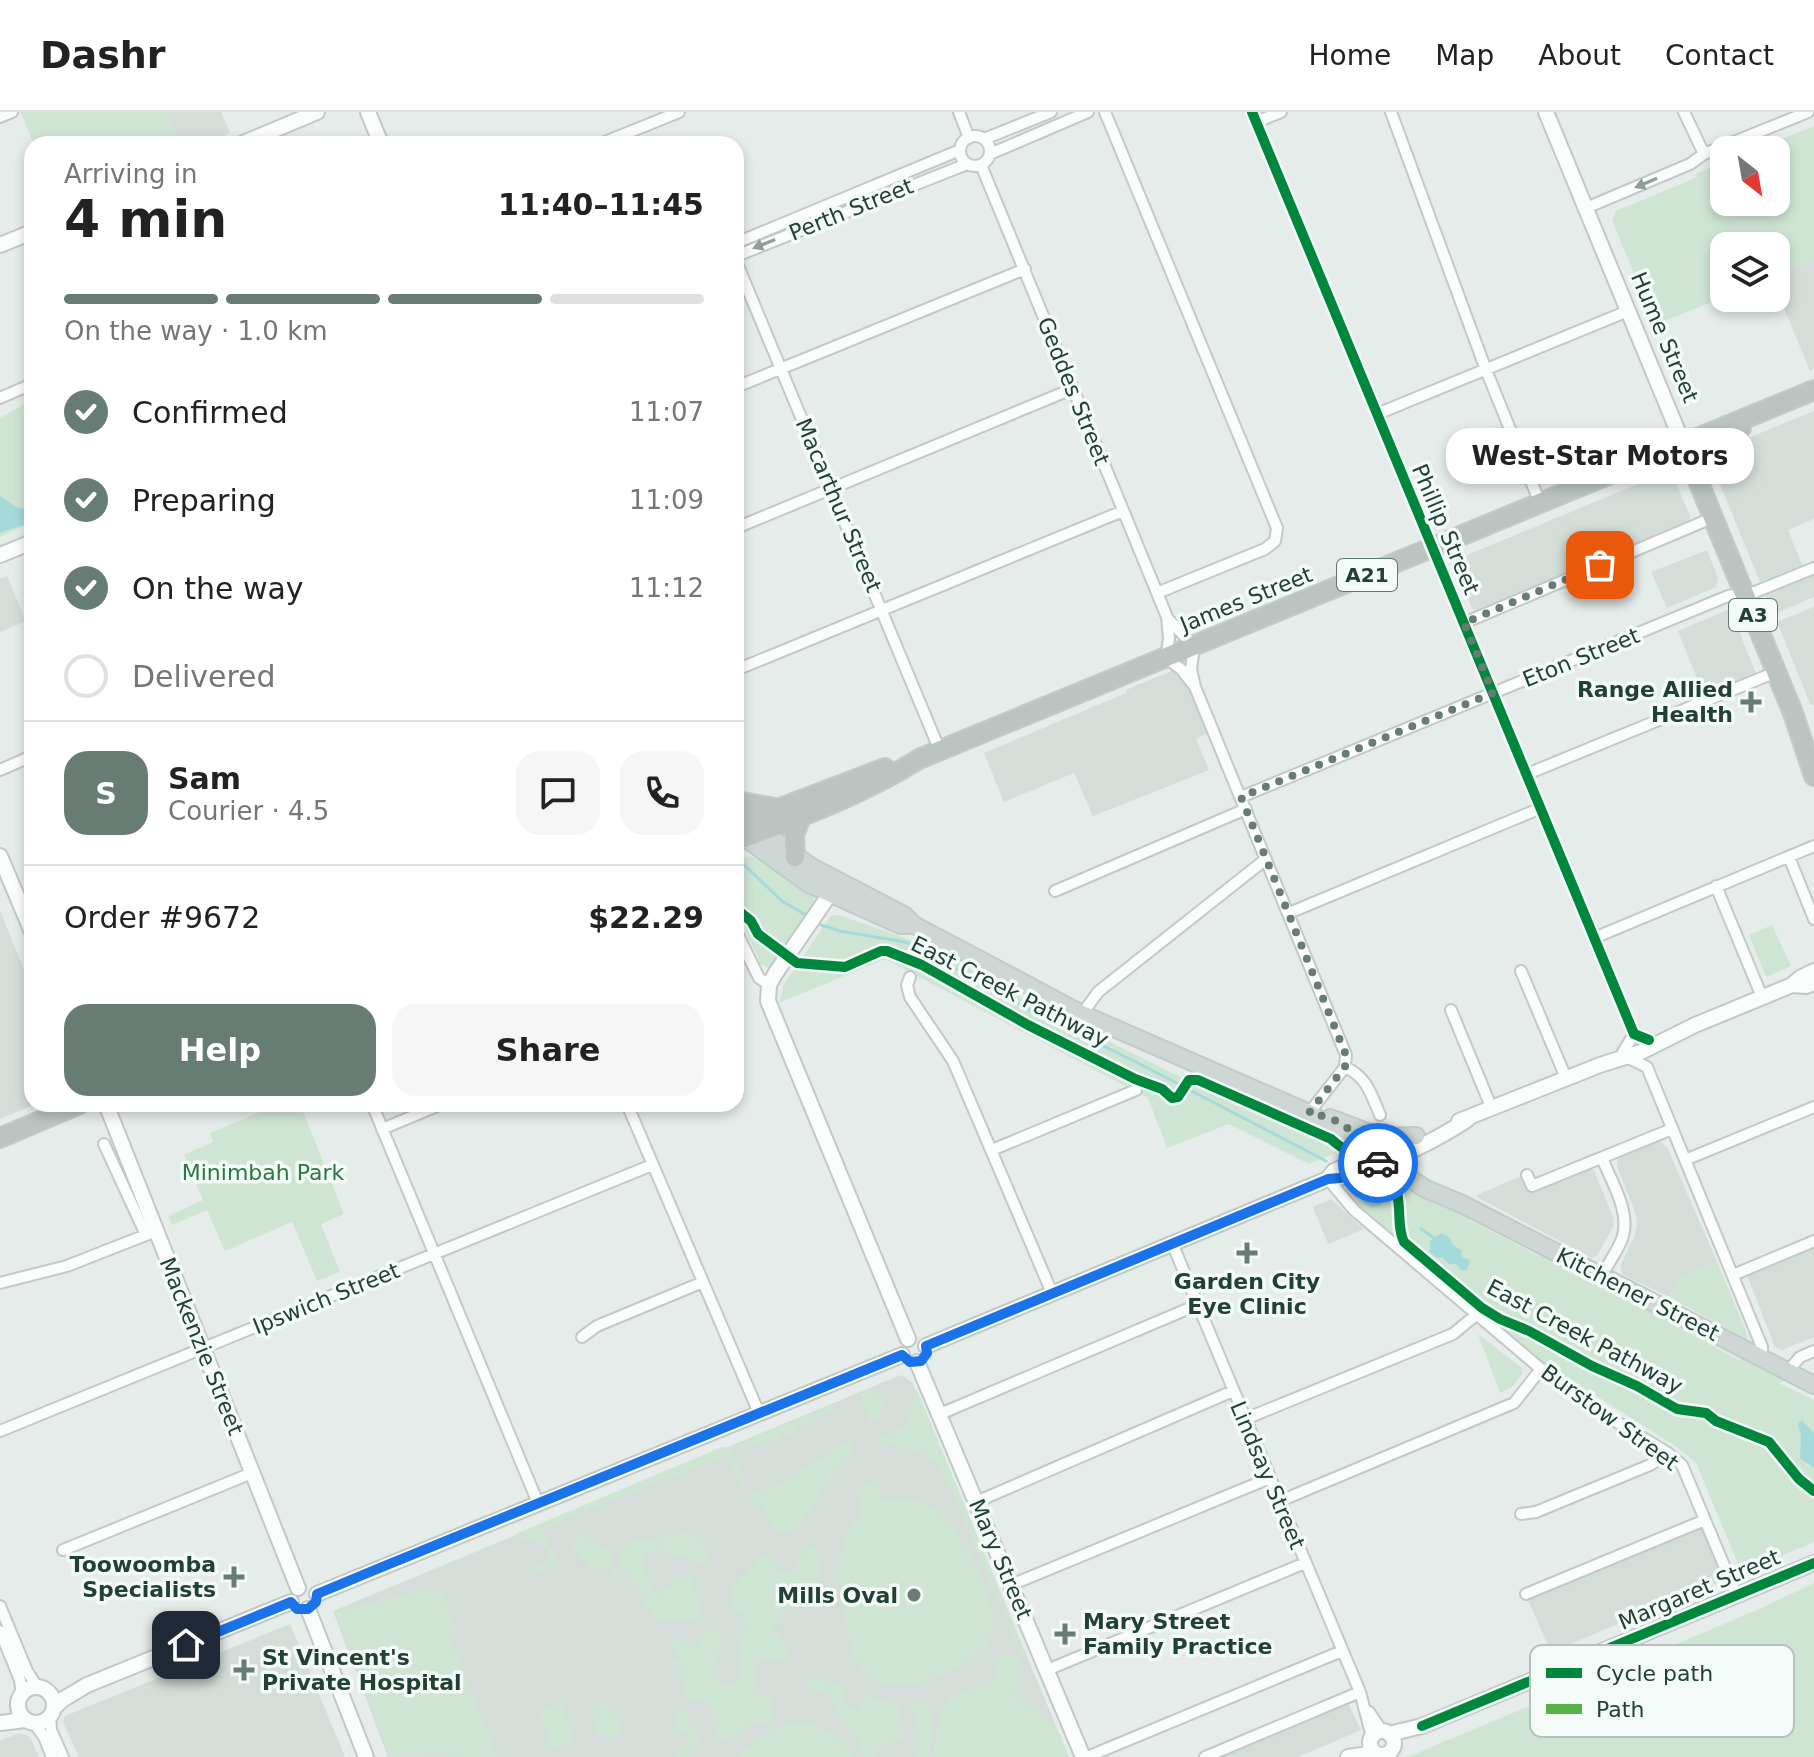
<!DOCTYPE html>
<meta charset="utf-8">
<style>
:root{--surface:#fff;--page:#f6f6f6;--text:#222;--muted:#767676;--line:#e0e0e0;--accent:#677d74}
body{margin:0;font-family:"DejaVu Sans",sans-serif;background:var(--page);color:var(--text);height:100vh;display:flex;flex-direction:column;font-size:30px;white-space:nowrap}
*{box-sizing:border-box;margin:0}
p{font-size:26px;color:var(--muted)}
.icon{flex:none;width:44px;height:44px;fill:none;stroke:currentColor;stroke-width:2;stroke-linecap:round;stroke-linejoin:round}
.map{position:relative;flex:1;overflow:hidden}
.side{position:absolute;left:24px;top:24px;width:720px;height:976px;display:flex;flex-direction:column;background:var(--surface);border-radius:24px;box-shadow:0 4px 12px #0003}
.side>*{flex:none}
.needle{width:52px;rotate:149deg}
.tools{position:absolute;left:1710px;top:24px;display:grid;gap:16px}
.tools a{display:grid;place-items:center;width:80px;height:80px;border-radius:16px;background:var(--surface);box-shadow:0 4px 12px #0003;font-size:40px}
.pin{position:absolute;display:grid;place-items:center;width:68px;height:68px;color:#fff;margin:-34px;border-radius:16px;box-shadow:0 4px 12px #0006}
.courier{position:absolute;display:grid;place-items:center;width:80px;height:80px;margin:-40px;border:6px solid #1a73e8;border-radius:50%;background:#fff;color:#222;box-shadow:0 2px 10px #0007}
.bubble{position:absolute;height:56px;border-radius:24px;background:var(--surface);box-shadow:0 4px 12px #0003;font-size:26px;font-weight:600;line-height:56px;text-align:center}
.headline em{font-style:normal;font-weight:600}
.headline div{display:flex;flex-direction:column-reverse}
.headline{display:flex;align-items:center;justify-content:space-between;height:136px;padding:0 40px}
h1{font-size:52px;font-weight:600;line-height:60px}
.bar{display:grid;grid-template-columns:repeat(4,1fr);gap:12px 8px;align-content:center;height:96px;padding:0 40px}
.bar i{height:10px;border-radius:6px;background:var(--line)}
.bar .current{background:var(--accent)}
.bar p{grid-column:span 4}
.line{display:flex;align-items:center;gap:20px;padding:0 40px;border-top:2px solid var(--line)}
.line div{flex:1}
.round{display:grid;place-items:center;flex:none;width:84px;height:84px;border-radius:24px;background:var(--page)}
ol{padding:0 40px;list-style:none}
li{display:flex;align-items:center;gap:24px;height:88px}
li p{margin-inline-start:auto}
li .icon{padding:8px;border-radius:50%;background:var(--accent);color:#fff;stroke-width:4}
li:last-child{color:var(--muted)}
li i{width:44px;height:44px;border:4px solid var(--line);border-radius:50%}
.button{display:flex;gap:16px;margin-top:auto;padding:16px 40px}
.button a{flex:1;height:92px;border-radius:24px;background:var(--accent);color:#fff;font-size:32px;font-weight:600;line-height:92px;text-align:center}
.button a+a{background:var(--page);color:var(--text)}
header{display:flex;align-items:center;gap:48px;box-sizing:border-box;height:112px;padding:0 40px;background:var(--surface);border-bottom:2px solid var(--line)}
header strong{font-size:38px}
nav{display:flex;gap:44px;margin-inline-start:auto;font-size:28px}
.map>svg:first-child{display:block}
.built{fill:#d4ddd8}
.green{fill:#cfe5d3}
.water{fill:#a5dadb}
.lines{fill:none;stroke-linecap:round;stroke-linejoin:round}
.stream{stroke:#a5dadb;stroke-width:3}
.street-casing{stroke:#c3c9c6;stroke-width:14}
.secondary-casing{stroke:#c1c9c6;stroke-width:18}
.primary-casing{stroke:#c2cbc7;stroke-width:20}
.highway-casing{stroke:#c2cbc7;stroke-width:22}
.street{stroke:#fbfcfc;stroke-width:10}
.secondary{stroke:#fbfcfc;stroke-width:14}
.primary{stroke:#ced7d4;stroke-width:16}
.highway{stroke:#bbc4c1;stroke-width:18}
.quiet{stroke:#55b346;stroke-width:8;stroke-dasharray:16 8;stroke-linecap:butt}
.cycleway-casing{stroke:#f4faf7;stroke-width:15}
.cycleway{stroke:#00873e;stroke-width:10}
.oneway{fill:#8e9e98}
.done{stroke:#677d74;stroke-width:8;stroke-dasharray:0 14.4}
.route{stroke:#1a73e8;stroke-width:10}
.poi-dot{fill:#677d74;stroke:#f4faf7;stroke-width:3}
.labels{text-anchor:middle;stroke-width:7;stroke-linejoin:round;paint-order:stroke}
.shield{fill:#f4faf7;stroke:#61786f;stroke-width:2}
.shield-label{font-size:20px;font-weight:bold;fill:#224135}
.street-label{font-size:22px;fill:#224135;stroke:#f4faf7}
.poi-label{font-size:22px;font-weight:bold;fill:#224135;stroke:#f4faf7;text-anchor:end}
.park-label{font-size:22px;fill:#2a7a40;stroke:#f4faf7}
.key{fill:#f4faf7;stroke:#b5c2bd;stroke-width:2}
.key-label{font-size:22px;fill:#224135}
</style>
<header>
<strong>Dashr</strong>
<nav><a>Home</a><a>Map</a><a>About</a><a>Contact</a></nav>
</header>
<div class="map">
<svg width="1814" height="1645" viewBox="0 0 1814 1645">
<rect width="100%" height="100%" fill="#e6ece9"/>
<path class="built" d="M21 0H221L230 21 204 32H34Z
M1814 148V257L1810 259 1776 177V163Z
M1814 299V407L1788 418 1802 453 1760 470 1710 348 1724 336Z
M1669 359H1671L1690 404 1689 408 1474 501 1453 449Z
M1707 438 1718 466 1716 475 1667 496 1651 460Z
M1814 462V485L1774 502 1765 482Z
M7 464 26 509 0 520V467Z
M1814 495V593L1810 592 1777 510Z
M1730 497 1757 564 1704 584 1678 519Z
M1176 557 1182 562 1207 621 1196 627 1209 658 1093 704 1074 661 1004 690 984 641 1126 581V578Z
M0 799 32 877V992H36L0 1007Z
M1658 1028 1668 1037 1717 1150 1680 1165 1669 1185 1622 1162 1620 1154 1635 1123 1637 1112 1636 1103 1617 1054V1045Z
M1589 1056 1594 1058 1613 1105 1614 1113 1597 1144 1592 1146 1475 1084 1523 1063 1530 1079Z
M1331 1087 1364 1117 1328 1132 1313 1095Z
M1814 1135V1225L1782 1238 1775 1235 1747 1163Z
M901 1263 912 1270 1069 1645H388L333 1499Z
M1701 1412 1724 1468 1551 1540 1527 1486Z
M290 1512 345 1645H79L63 1610 65 1604Z
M1345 1584 1361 1618 1298 1645H1205Z
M19 1621 30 1625 39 1645H0V1629Z"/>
<path class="green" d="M21 0H168L181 32H34Z
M1814 14V148L1776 163V134H1724V185L1655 213 1612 108 1616 99 1695 66 1697 61 1724 50V90H1776V38H1754Z
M28 290 32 297V410L0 425V306Z
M748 745H759L813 784 815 794 776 852 769 856 760 852 745 815 746 808 736 803V749Z
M839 803 931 835 1029 890 1191 970 1341 1039 1309 1052 1229 1012 1167 1036 1148 986 885 847 779 891 784 872 831 804Z
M1772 813 1791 854 1766 865 1749 823Z
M278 992H300L344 1102 321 1112 340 1160 317 1169 292 1110 225 1139 207 1098 172 1113 168 1104 203 1088 184 1043 213 1030 210 1021Z
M1398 1065 1476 1104 1469 1108 1539 1144 1542 1141 1564 1153 1563 1156 1591 1171 1600 1169 1689 1216 1687 1220 1739 1248 1744 1247 1785 1268 1779 1271 1814 1288V1430L1749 1458 1739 1454 1696 1351 1678 1336 1587 1278 1579 1281 1564 1269 1363 1098 1348 1077 1372 1066Z
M1717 1150 1748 1224 1746 1227 1669 1185 1679 1165Z
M1478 1222 1522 1256V1262L1513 1274 1500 1281Z
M869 1278 880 1284 884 1291 878 1307 871 1311 859 1283Z
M914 1278H917L1026 1542 1022 1543 962 1403 936 1349 919 1340 887 1332 876 1324C882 1322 890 1323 896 1320 911 1312 913 1293 914 1278Z
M834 1292 835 1298 808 1312 799 1313 793 1323 781 1321 777 1328 755 1331 741 1338 735 1334Z
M851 1327 853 1334 845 1350 826 1371 802 1410 790 1422C770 1424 773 1408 763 1396 757 1390 752 1390 749 1382L781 1372Z
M722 1335 730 1336 743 1360 746 1375 741 1374 727 1343 547 1415 544 1424 560 1451 538 1462 532 1460 533 1456 548 1450 549 1441 542 1432 513 1423Z
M877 1370 881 1390C899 1387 918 1387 934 1397 961 1414 1004 1495 990 1526 980 1547 946 1562 925 1569 904 1576 878 1577 863 1558 844 1534 823 1416 862 1405L856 1375Z
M580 1421 611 1442 617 1466H614L611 1455 592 1458 571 1433Z
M685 1421 702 1427 715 1459 712 1462 706 1452 658 1438 647 1440 643 1447C645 1460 648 1474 658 1483L682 1466 690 1464 693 1467 695 1483 702 1495 697 1507 657 1509 641 1486 640 1474 629 1467 618 1444 636 1427 666 1425Z
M810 1434H817C817 1448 821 1465 814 1479 804 1497 780 1493 773 1516L785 1531 789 1544 786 1547 758 1548C758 1555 757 1577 759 1582L773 1586 775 1605 767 1610 750 1611C741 1622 733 1630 718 1626L714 1620 711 1592 688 1587 681 1568 683 1556 670 1552 672 1548 678 1547 679 1544 672 1536V1527H681L697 1538 701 1524 712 1519 720 1520C727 1534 712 1549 712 1564L727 1574 736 1573 743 1560 737 1545 746 1519 743 1502 730 1494V1479L762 1444 771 1446 780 1460 791 1461C801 1453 799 1440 810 1434Z
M1814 1471V1645H1408L1757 1498Z
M427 1478 443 1482 457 1519 448 1523 497 1645 390 1644 336 1500Z
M1000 1542 1019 1545 1014 1582 1057 1616 1069 1645H935C937 1601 939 1576 990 1576L994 1570Z
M815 1565 843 1574 847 1580 845 1592 854 1599 861 1598V1589L867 1583 899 1594 902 1601 894 1611 896 1614 904 1618 903 1627C890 1631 880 1631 874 1645H864L859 1626 841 1608 829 1582 809 1575 808 1568Z
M915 1589 928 1594C938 1612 932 1627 928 1645H917C922 1624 920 1612 911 1592Z
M563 1591 573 1631 551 1637 540 1598Z
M600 1591H605L618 1607 620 1621 612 1627 599 1622 594 1613 593 1597Z
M679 1596 686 1599 689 1614 699 1620 700 1631 685 1645H673L690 1628 687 1621 675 1615Z
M799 1611C823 1613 841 1624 853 1645H738L771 1618Z"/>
<path class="water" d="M0 384 18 396 32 397V417L22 413 0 421Z
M1358 1069 1379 1078 1384 1085 1381 1093 1372 1096 1364 1091 1349 1073Z
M1441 1121 1449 1125 1453 1133 1461 1138 1462 1145 1470 1148 1467 1158H1461L1456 1152H1449L1443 1146 1436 1145 1430 1140V1129Z
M1802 1308 1814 1321V1356L1800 1346 1801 1323 1798 1312Z"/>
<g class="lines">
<path class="stream" d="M741 750 782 789 806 803
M821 813 840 819 905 830 924 837 992 879 1140 952 1326 1049
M1421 1117 1434 1126"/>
<g class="street-casing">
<path id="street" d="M959 0 969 26
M1105 0 1277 416 1275 429 1265 437 1157 481
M1252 0 1634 922 1649 928
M1391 0 1486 258 1540 391
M1684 0 1704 42
M0 5 12 0
M1256 10 1281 0
M960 39a15 15 0 1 1 30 0a15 15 0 1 1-30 0Z
M984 27 1051 0
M600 32 679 0
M990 42 1088 0
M981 53 1167 505 1169 527 1166 546 1181 557 1195 575
M1586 96 1690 52 1704 42 1808 0
M736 131 960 38
M736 144 967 52
M736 149 940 639
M736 275 1025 157
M0 286 32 272
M1377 302 1628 199
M736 416 1072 277
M1167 506 1194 534 1191 557 1195 575 1346 943 1345 955 1309 1001
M1464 511 1712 406
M736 558 1123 399
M0 658 32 644
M1527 662 1776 560
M1241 685 1728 484 1755 480 1814 456
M1789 745 1814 807
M1716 774 1762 885
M1055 779 1246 697
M19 789 32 783
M1289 801 1541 696
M736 819 759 866 769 873
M1594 826 1814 734
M1521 859 1566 966
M910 865 907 873 910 885 953 949 1052 1181
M1451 898 1492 997
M1082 902 1098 880 1266 747
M1623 940 1634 922
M1626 945 1647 955 1762 1235V1247
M1345 955C1367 965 1371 982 1380 1003
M372 992 538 1391
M627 992 759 1301
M382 1017 442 992
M104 1032 146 1123
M992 1038 1136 978
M1602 1046C1611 1069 1630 1098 1623 1124 1619 1137 1609 1150 1602 1163
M1685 1048 1814 995
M1527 1063 1532 1074 1672 1017
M1328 1067 1354 1098 1541 1257 1592 1295 1668 1341 1682 1353 1736 1482
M1172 1131 1360 1580 1372 1625
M1733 1163 1814 1129
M0 1171 67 1154 156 1119
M582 1225 597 1214 703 1170
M1788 1259 1800 1245 1814 1239
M940 1302 1197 1193
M1245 1307 1453 1222 1476 1203
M0 1319 652 1053
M1280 1389 1514 1291 1541 1257
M976 1390 1233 1279
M1521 1402 1536 1400 1650 1353 1668 1341
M63 1438 252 1361
M1011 1473 1270 1366
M1526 1482 1705 1408
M0 1494 27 1559 38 1576
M0 1519 20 1568 22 1583
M1047 1558 1305 1451
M1369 1600 1382 1619
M50 1604 51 1618 63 1645
M34 1611 44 1625 52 1645
M1391 1639V1645
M1087 1645 1342 1539
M1205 1645 1360 1580"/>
</g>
<g class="secondary-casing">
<path id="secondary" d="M368 0 381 32
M1546 0 1683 332
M241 32 317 0
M0 133 32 120
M0 443 32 430
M0 744 32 820
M836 773 775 862 769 873 768 889 908 1227
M1792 873 1806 874 1814 871
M106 992 298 1476
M1459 1009 1600 953 1641 940 1695 913 1792 873 1800 866 1814 859
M1328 1066 1334 1059 1413 1025
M926 1234 1328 1067C1362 1066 1439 1027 1468 1007
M917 1250 1083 1645
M317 1482 902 1243
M308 1497 366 1645
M18 1593a18 18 0 1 1 36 0a18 18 0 1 1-36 0Z
M54 1596 62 1588 87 1573 291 1490
M0 1611 25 1608
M1370 1631a12 12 0 1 1 24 0a12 12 0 1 1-24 0Z
M1389 1622 1422 1614 1814 1451
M1348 1645 1375 1641"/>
</g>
<g class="primary-casing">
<path id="primary" d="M754 713 810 754 904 803 914 813 1082 902 1309 1001 1426 1077 1462 1092 1814 1273
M745 726 809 772 900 813H914
M1330 1006 1381 1025 1416 1024"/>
</g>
<g class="highway-casing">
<path id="highway" d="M1683 332 1793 601 1814 664
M1696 365 1710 338 1741 316
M736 689 775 696
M736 713 885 656
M736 729C798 706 862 683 919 647L1814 278
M795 745 794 723 802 703
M0 1026 80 992"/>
</g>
<use href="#street" class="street"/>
<use href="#secondary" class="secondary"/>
<use href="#primary" class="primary"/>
<use href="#highway" class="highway"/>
<path class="quiet" d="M1581 1563 1588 1565 1605 1561"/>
<g class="cycleway-casing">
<path id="cycleway" d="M1252 0 1634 922 1649 928
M736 797 751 809 758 822 797 851 845 855 881 839H887L922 853 1028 913 1135 967 1162 977 1172 986 1178 985 1189 968H1198L1331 1027C1347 1041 1343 1034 1358 1040 1372 1046 1392 1067 1397 1081 1401 1096 1397 1116 1404 1130L1482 1196 1500 1207 1529 1219 1592 1254 1637 1274 1677 1297 1706 1301 1716 1309 1769 1330 1799 1367 1814 1379
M1422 1614 1814 1451"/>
</g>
<use href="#cycleway" class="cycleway"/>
</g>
<defs><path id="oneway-solid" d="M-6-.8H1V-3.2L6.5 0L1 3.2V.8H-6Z" transform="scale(2)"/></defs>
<g class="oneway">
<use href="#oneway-solid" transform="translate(1646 71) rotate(157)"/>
<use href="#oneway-solid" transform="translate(764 132) rotate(158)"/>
</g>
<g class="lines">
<path class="done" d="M1378 1051 1394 1045 1331 1006 1309 1001 1345 955 1346 943 1241 685 1493 581 1464 511 1600 453"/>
<path class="route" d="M186 1533 291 1490 297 1497H308L316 1490 317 1482 382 1455 902 1243 910 1250 921 1249 927 1241 926 1234 1328 1067 1340 1066 1378 1051"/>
</g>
<g class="poi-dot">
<path d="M1747 578h8v8h8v8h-8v8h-8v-8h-8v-8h8z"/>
<path d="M1243 1129h8v8h8v8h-8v8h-8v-8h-8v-8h8z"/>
<path d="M230 1453h8v8h8v8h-8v8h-8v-8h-8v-8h8z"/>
<circle cx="914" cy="1483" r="8"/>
<path d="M1061 1510h8v8h8v8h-8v8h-8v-8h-8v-8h8z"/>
<path d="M240 1546h8v8h8v8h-8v8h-8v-8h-8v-8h8z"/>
</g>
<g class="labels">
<g class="shield">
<rect x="1337" y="447" width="60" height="32" rx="6"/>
<rect x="1729" y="487" width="48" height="32" rx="6"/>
</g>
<g class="shield-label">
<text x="1367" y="470">A21</text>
<text x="1753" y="510">A3</text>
</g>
<g class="street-label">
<text transform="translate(851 97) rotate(-22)" y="8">Perth Street</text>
<text transform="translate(1665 225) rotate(67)" y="8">Hume Street</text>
<text transform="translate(1074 279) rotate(68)" y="8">Geddes Street</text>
<text transform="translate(839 393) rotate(67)" y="8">Macarthur Street</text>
<text transform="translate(1446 417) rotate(67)" y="8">Phillip Street</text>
<text transform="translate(1246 487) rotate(-22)" y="8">James Street</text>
<text transform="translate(1581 545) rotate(-22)" y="8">Eton Street</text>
<text transform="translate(1010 879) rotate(27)" y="8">East Creek Pathway</text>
<text transform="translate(1638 1182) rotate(27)" y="8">Kitchener Street</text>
<text transform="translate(326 1186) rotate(-22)" y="8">Ipswich Street</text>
<text transform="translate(1585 1224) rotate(28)" y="8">East Creek Pathway</text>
<text transform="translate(202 1234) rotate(68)" y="8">Mackenzie Street</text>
<text transform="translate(1610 1305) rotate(36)" y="8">Burstow Street</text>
<text transform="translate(1268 1363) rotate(67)" y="8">Lindsay Street</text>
<text transform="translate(1001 1447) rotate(67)" y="8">Mary Street</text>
<text transform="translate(1699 1477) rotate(-23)" y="8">Margaret Street</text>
</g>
<g class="poi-label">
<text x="1733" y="585">Range Allied<tspan x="1733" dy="25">Health</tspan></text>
<text x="1247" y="1177" text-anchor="middle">Garden City<tspan x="1247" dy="25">Eye Clinic</tspan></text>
<text x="216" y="1460">Toowoomba<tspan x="216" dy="25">Specialists</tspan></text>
<text x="898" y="1491">Mills Oval</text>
<text x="1083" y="1517" text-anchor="start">Mary Street<tspan x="1083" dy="25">Family Practice</tspan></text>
<text x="262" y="1553" text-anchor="start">St Vincent's<tspan x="262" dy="25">Private Hospital</tspan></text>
</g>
<g class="park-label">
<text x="263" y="1068">Minimbah Park</text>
</g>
</g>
<rect x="1530" y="1533" width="264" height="92" rx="12" class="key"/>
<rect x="1546" y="1556" width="36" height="10" fill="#00873e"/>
<rect x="1546" y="1592" width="36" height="10" fill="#55b346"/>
<g class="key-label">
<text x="1596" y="1569">Cycle path</text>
<text x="1596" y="1605">Path</text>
</g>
</svg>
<div class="tools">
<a><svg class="needle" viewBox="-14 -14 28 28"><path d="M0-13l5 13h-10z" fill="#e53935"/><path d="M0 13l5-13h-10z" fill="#767676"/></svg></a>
<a><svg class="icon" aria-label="layers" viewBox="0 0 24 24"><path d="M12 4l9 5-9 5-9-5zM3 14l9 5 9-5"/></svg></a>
</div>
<div class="pin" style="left:1600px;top:453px;background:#ea580c"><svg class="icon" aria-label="bag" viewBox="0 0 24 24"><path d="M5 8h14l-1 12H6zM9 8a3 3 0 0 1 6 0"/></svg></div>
<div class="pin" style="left:186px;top:1533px;background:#1f2937"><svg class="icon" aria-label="home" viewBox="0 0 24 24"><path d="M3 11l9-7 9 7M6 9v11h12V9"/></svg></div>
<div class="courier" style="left:1378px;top:1051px"><svg class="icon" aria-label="car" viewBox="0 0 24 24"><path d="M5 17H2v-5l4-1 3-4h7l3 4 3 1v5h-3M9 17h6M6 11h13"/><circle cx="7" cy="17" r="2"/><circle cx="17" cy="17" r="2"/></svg></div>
<div class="bubble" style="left:1446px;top:316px;width:308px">West-Star Motors</div>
<section class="side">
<div class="headline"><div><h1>4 min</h1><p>Arriving in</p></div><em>11:40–11:45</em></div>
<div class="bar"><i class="current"></i><i class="current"></i><i class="current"></i><i></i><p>On the way · 1.0 km</p></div>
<ol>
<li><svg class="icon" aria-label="check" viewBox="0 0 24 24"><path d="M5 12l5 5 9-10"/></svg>Confirmed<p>11:07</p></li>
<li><svg class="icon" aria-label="check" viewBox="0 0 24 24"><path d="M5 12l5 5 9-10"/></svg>Preparing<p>11:09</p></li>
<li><svg class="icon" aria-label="check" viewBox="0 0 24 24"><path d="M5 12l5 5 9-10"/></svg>On the way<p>11:12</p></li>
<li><i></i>Delivered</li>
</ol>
<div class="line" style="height:144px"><b class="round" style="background:var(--accent);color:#fff">S</b><div><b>Sam</b><p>Courier · 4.5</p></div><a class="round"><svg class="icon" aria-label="chat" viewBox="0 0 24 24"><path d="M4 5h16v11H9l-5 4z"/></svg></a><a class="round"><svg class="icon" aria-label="phone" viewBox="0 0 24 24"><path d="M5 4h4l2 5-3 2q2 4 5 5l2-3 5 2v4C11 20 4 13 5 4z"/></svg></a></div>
<div class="line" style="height:104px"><div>Order #9672</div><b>$22.29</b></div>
<div class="button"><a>Help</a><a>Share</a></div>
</section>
</div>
